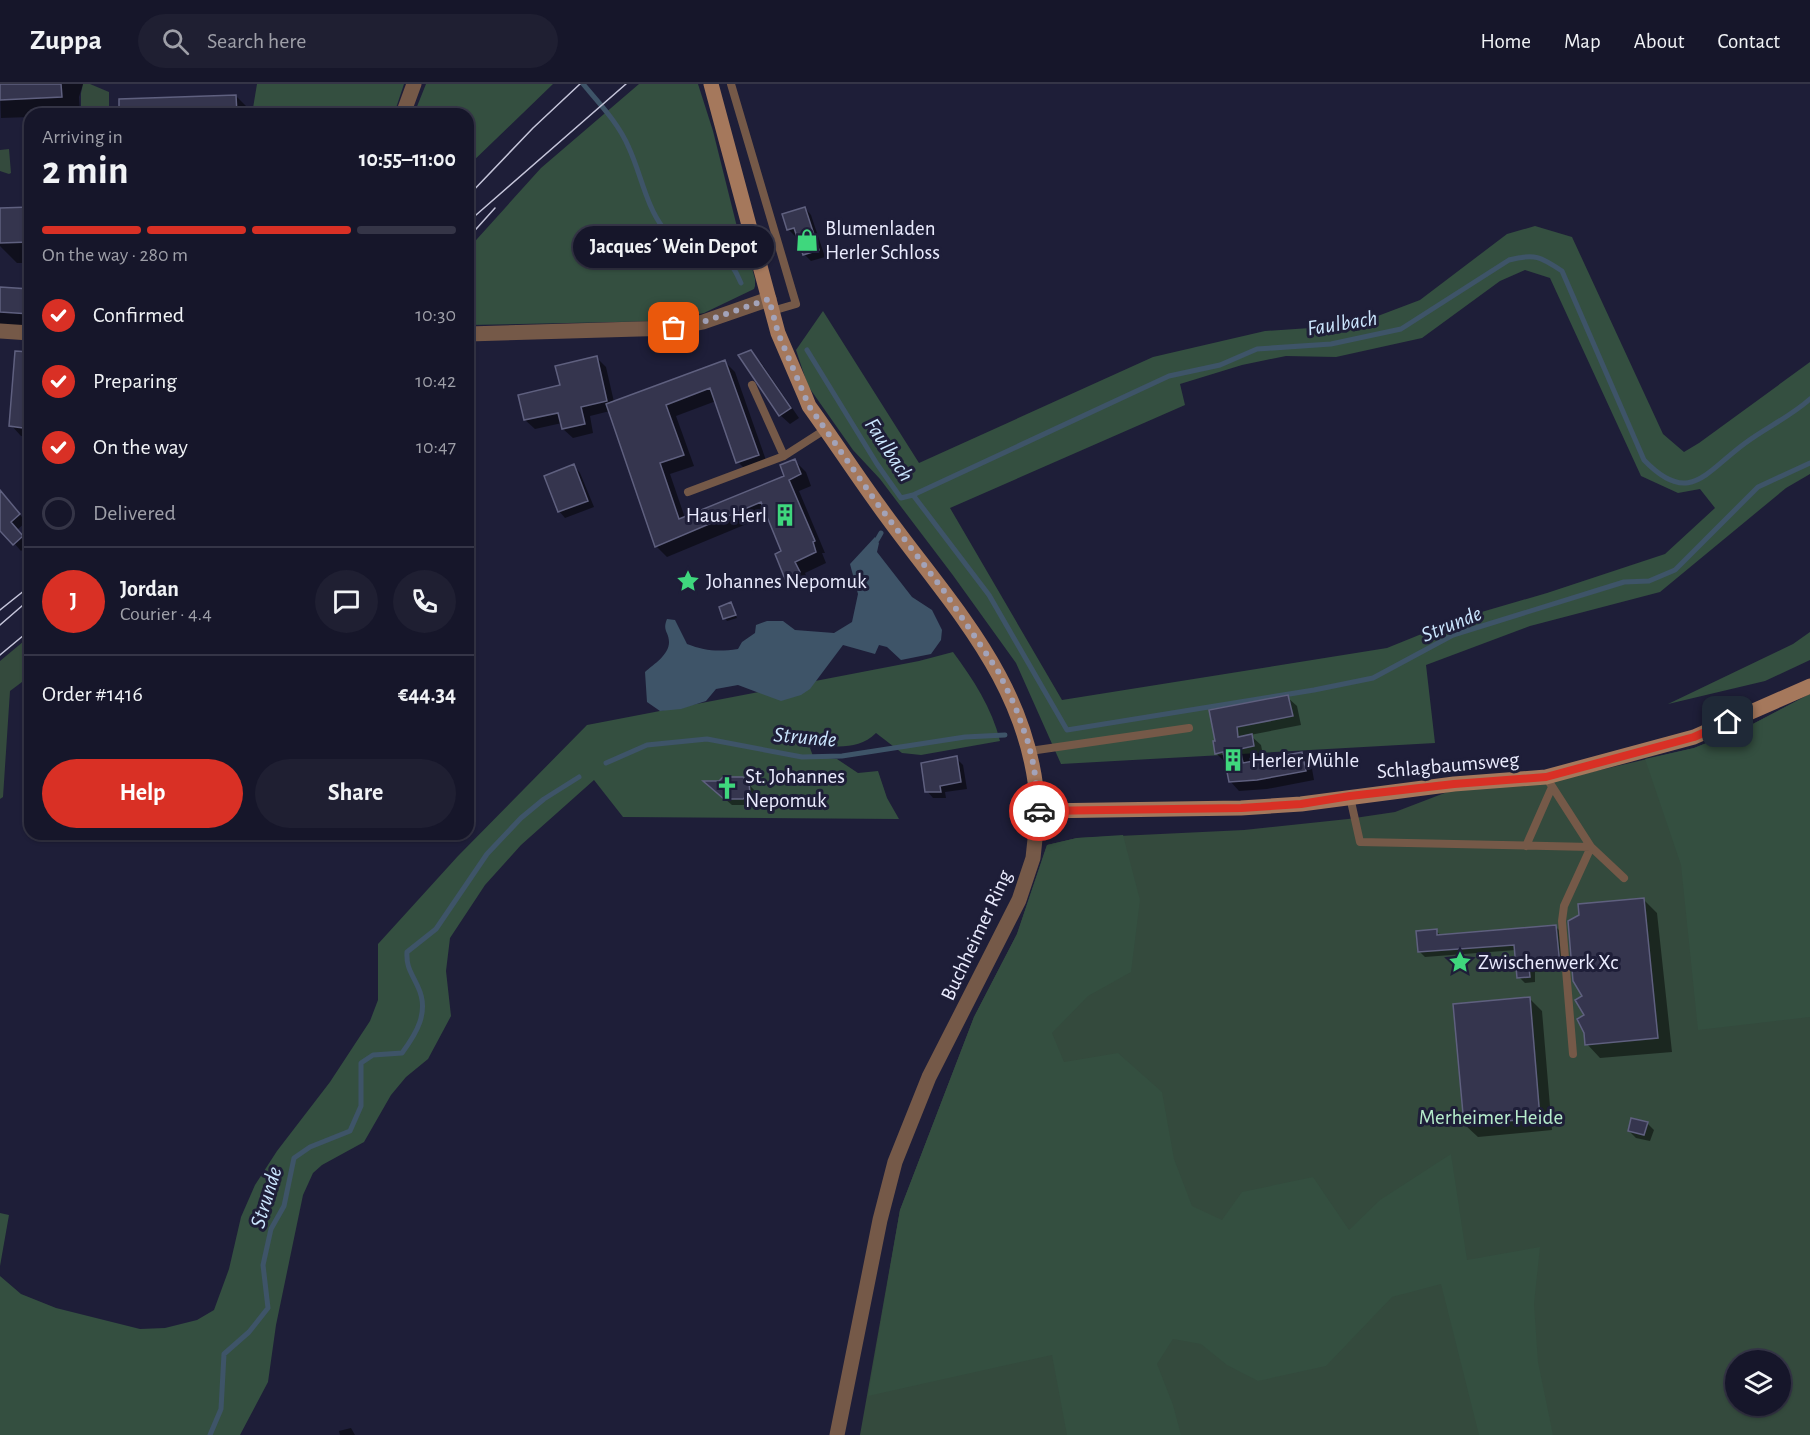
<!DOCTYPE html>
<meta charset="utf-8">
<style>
:root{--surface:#16162a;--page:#1f1f32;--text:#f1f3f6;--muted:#9e9fa8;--line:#353547;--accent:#d93025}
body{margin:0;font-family:"Alegreya Sans",sans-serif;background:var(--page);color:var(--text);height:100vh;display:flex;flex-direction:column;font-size:22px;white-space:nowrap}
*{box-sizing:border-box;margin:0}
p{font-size:20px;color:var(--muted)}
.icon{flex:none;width:33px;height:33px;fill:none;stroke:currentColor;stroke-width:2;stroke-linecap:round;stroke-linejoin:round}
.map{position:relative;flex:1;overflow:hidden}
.panel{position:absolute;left:24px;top:24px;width:450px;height:732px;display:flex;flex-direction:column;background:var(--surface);border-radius:18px;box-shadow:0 2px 4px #0004,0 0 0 2px var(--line)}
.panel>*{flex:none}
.controls{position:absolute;left:1725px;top:1266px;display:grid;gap:12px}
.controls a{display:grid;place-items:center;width:66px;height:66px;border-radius:50%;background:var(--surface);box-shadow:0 2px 4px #0004,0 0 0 2px var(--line);font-size:30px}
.pin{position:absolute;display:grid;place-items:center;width:51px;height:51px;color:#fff;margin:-26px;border-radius:12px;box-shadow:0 3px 9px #0006}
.courier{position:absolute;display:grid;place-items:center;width:60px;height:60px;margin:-30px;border:4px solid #d93025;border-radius:50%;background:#fff;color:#222;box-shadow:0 2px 8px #0007}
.bubble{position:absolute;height:42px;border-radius:21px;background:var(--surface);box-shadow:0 2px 4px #0004,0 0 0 2px var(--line);font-size:20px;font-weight:600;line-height:42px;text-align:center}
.summary em{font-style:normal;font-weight:600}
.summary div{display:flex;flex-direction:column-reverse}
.summary{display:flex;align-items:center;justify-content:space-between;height:102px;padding:0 18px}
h1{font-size:39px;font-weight:600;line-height:45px}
.bar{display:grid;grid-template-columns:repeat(4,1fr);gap:9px 6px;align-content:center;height:72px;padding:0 18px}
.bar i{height:8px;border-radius:4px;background:var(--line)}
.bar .on{background:var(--accent)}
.bar p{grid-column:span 4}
.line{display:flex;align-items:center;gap:15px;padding:0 18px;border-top:2px solid var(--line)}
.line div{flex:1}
.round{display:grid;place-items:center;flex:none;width:63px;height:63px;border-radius:32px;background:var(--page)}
ol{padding:0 18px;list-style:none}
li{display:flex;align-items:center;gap:18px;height:66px}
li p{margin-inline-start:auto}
li .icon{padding:6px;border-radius:50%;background:var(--accent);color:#fff;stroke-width:4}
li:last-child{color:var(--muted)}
li i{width:33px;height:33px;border:3px solid var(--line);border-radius:50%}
.primary-button{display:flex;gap:12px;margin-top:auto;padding:12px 18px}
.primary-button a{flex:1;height:69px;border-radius:36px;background:var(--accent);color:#fff;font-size:24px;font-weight:600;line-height:69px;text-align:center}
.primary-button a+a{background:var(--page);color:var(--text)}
header{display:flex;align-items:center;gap:36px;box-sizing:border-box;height:84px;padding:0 30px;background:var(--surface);border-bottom:2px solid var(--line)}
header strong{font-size:28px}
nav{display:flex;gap:33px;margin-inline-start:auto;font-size:21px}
.search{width:420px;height:54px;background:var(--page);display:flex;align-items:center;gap:15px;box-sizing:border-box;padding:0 21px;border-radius:33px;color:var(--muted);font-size:22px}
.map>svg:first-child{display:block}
.green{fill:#344a3d;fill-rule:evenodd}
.forest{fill:#344f40;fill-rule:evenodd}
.water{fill:#3e5468}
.shadow{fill:#0007}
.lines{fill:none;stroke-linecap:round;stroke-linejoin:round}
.stream{stroke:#3e5468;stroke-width:5}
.building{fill:#35354e;stroke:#5f607f;stroke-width:1.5}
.service{stroke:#755948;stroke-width:8}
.minor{stroke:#755948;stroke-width:15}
.tertiary{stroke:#755948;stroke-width:15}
.secondary{stroke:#a5785c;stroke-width:15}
.tram{stroke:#c5c5da;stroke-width:1.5}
.done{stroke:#a3a3b9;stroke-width:6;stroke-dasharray:0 10.8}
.route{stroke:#d93025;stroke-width:8}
.labels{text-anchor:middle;stroke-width:6;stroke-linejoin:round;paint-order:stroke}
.poi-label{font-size:21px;fill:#eaebfe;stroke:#1e1e38;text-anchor:start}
.street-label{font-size:21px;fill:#eaebfe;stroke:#1e1e38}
.park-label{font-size:21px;fill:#b6edcc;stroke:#1e1e38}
.water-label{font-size:22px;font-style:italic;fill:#cce7ff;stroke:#1e1e38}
</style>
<header>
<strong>Zuppa</strong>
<div class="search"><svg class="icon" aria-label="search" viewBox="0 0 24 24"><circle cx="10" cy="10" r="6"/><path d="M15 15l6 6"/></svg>Search here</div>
<nav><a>Home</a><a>Map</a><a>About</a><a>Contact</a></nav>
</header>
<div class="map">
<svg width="1810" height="1351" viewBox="0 0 1810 1351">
<rect width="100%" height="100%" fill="#1e1e38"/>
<path class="green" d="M83 0H90L109 8V30H81V9Z
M9 65 11 89 9 90 0 87V66Z
M30 552V592L10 607 3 713 0 715V577Z
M1810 610V1351H860L900 1126 974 933 1017 850 1047 761 1077 754 1244 746 1348 735 1395 728 1455 705 1545 699 1694 664 1749 642ZM1736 1276H1780V1322H1736Z"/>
<path class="forest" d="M257 0H404L394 30H252Z
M426 0H553L468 82V30H414Z
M639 0H698L713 47 738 147H742L755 195V202L754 205 704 229 664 237 468 241V165L541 84Z
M1535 142 1572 153 1663 350 1684 368 1699 359 1810 278V390L1786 404 1660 508 1530 542 1426 581 1435 659 1061 680 1016 579 952 490 880 395 853 366 808 302 796 266 823 227 919 379 1153 273 1265 247 1354 241 1420 216 1507 150ZM1525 186 1550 194 1641 392 1678 409 1700 405 1715 424 1665 470 1547 509 1461 534 1387 564 1062 616 950 424 1185 321 1180 300 1242 281 1286 272 1336 273 1422 254 1500 197Z
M1810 548V576L1765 597 1668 620 1793 560Z
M953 568C973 595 992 624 1000 657L921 671 902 669 876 649C858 667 835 662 812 661L810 664 813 672 837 675 858 689 878 687 887 714 899 735 623 733 594 696 521 761 485 801 450 854 446 887 451 932 428 975 406 993 391 1011 364 1058 322 1081 313 1089 303 1111 276 1241 268 1298 240 1351H0V1192L21 1210 56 1224 140 1245 165 1244 197 1236 214 1226 229 1185 241 1133 255 1101 277 1067 330 998 370 937 378 916V860L458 772 587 641 919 577Z
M1810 610V933L1698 946 1681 781 1645 675 1694 664 1749 642Z
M1123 751 1140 816 1131 888 1088 912 1052 949 1064 978 1118 969 1162 1008 1174 1075 1192 1122 1222 1136 1242 1108 1313 1093 1349 1146 1380 1116 1451 1070 1467 1176 1540 1163 1534 1220 1538 1278 1553 1351H1479L1441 1200 1392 1213 1326 1282 1258 1297 1227 1281 1201 1260 1173 1255 1157 1280 1173 1321 1181 1351H1067L1052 1271 868 1312 900 1126 974 933 1017 850 1047 761 1077 754Z
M0 1129 9 1131 0 1182Z"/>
<path class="water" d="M875 453 879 459 877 468 912 513 932 526 942 546 941 556 931 570 901 576 887 563 879 561 875 570 843 561 810 605 801 611 781 617 738 601 716 605 706 617 681 625 660 627 647 618 645 588C654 580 669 571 669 558 669 548 662 547 667 535L675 536 687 560C705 567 718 568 738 565L742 558 755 549 756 541 767 537H783L795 546 834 549 852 538 858 510 850 480Z"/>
<path class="shadow" d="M0 0H83L79 13 80 30H30V33L1 34Z
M236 12 254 30H121Z
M30 49V121L27 50Z
M30 124V179H17L0 162V125Z
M805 124 811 131 825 173 811 177 805 171 798 151 795 152 788 145Z
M0 205 30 207V247L0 244Z
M750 268 760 277 799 334 790 340 780 331Z
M30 269V353L21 352 11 341Z
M596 273 606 283 614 318 724 277 735 288 768 382 749 389 738 378 716 317 676 332 694 382 670 390 685 434 786 393 795 377 806 388 811 402 799 407 825 469H822L826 479 805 489 810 500 798 505 787 494 783 467 768 431 667 473 656 462 610 327 590 332 593 349 573 354 563 345 562 339 535 345 525 336Z
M574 382 580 389 594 423 565 434 559 427Z
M0 406 26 438 17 446 29 460 21 467 0 443Z
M731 520 737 534 727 537 725 534Z
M1287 613 1297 622 1301 641 1250 651 1261 661 1263 671 1249 674 1250 680 1302 670 1311 679 1314 696 1267 705 1239 707 1230 697 1225 678 1216 669 1217 658 1211 627Z
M956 674 963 681 967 705 945 708 946 714H933L927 707Z
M743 694 755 707 756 716 750 721H732L712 704Z
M1643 815 1657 829 1672 968 1600 974 1587 960 1584 912Z
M1556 843 1562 849 1565 886 1535 888V898L1525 899 1519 893 1516 866 1425 873 1419 867 1436 847 1442 852Z
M1529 914 1542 927 1552 1046 1478 1053 1465 1041Z
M1647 1039 1654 1046 1650 1057 1636 1054 1629 1047Z
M351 1344 355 1351H340L339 1347Z"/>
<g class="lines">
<path class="stream" d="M583 0C600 20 619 40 629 64 641 90 646 122 664 145 680 165 711 163 729 179 735 184 738 193 741 199
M807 266 877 380 901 414 913 411 1169 292 1220 281 1257 265 1331 260 1401 245 1509 176C1535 169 1541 173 1562 187L1644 376C1689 423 1706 388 1744 360 1765 344 1790 333 1810 315
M913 411 989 511 1067 646 1314 606 1373 594 1453 551 1624 498 1649 497 1675 486 1758 403 1810 379
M877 456 881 449
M606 679 647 661 707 655 802 673 842 672 965 653 1005 651
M210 1351 221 1325 224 1270 249 1248 268 1224 263 1181 271 1145 284 1122 294 1074 310 1063 350 1047 361 1022V979L373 971 402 969C416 950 430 928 418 903 412 889 406 884 407 868L436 845 487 770 521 734 544 715 579 693"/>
</g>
<path class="building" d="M0 0H61L62 13 0 16Z
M236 11 237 30H119V15Z
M30 123V158L0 159V124Z
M805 123 819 166 803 171 794 144 787 146 782 130Z
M0 203 30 205V230L0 228Z
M751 266 791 324 779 332 738 271Z
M15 267 30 268V345L9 342Z
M597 272 607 317 581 323 585 340 562 345 558 329 524 336 518 311 560 301 555 282Z
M725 276 759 371 736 379 710 304 666 321 684 371 660 379 679 435 784 392 780 381 795 375 801 390 789 396 815 457 813 458 816 468 795 478 800 488 785 495 775 470 781 467 761 418 655 463 606 320Z
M574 380 588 417 558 428 544 392Z
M0 406 20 430 11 438 23 452 13 461 0 447Z
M731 518 736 531 723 535 719 523Z
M1288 611 1293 632 1237 643 1238 653 1252 650 1254 662 1240 665 1243 679 1302 668 1306 687 1257 696 1229 698 1223 668 1215 670 1213 657H1215L1209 626Z
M957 672 961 698 940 702 941 708H925L921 679Z
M723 693H743L749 699 750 709 743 715H724L703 697H719Z
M1644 814 1658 954 1585 961 1584 949 1577 935 1584 931 1575 916 1582 912 1573 897 1568 837 1579 831 1578 820Z
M1556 841 1560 881 1529 883 1530 893 1517 894 1514 861 1418 868 1416 847 1437 845V851Z
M1530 913 1540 1034 1464 1041 1453 920Z
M1631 1034 1648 1038 1644 1051 1628 1047Z"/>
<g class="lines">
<path class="service" d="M731 0 796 220 772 227
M752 301 784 372 826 345
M688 408 784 372
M1030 667 1189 644
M1546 693 1591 763 1564 822 1562 837 1573 970
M1350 713 1360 758 1591 763 1624 794
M1526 762 1552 703"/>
<path class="minor" d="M468 250 674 244 703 238 769 215"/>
<path class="tertiary" d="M403 30 414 0
M0 247 30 249
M837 1351 880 1136 895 1078 929 993 1019 816 1033 774 1038 727"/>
<path class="secondary" d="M711 0 778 249 805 312 809 322C833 355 855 389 879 422 949 520 1032 599 1038 727L1241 724 1301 720 1454 700 1546 693 1694 653 1810 602"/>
<path class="tram" d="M468 112 533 44 580 0
M468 138 626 0
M468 154 495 124
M0 526 30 502
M0 541 30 515
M0 571 30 546"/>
</g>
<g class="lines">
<path class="done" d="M674 244 703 238 769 215 778 249 809 322 879 422 944 507 998 587 1015 622 1028 658 1034 683 1039 727"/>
<path class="route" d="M1039 727 1241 724 1301 720 1350 712 1454 700 1546 693 1694 653 1728 638"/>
</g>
<defs>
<g id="shop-bare" transform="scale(1.8)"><path d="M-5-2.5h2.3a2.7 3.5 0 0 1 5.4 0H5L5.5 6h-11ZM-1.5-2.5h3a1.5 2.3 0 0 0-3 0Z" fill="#3fd77d" stroke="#1e1e38" stroke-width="2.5" paint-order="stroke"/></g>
<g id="building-bare" transform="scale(1.8)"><path d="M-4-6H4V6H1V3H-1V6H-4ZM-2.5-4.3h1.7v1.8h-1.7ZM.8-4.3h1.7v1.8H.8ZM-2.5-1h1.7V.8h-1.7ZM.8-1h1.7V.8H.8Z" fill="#3fd77d" stroke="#1e1e38" stroke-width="2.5" paint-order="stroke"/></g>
<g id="sight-bare" transform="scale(1.8)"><path d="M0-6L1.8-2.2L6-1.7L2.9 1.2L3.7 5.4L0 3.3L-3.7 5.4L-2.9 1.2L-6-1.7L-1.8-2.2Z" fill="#3fd77d" stroke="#1e1e38" stroke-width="2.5" paint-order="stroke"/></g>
<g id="church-bare" transform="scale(1.8)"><path d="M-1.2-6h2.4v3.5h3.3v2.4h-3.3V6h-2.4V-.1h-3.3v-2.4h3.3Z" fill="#3fd77d" stroke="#1e1e38" stroke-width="2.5" paint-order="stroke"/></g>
</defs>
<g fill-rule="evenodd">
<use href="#shop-bare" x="807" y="156"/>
<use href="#building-bare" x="785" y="431"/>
<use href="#sight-bare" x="688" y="497"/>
<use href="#building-bare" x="1233" y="676"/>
<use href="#church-bare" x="727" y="704"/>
<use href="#sight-bare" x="1460" y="878"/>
</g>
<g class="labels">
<g class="poi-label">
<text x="825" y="151">Blumenladen<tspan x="825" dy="24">Herler Schloss</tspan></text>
<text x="767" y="438" text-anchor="end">Haus Herl</text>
<text x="706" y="504">Johannes Nepomuk</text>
<text x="1251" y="683">Herler Mühle</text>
<text x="745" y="699">St. Johannes<tspan x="745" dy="24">Nepomuk</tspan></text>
<text x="1478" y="885">Zwischenwerk Xc</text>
</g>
<g class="street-label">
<text transform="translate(1448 681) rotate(-5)" y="7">Schlagbaumsweg</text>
<text transform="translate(976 851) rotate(-65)" y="7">Buchheimer Ring</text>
</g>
<g class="park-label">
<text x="1491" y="1040">Merheimer Heide</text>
</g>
<g class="water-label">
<text transform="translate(1342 238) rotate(-9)" y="8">Faulbach</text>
<text transform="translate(890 365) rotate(57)" y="8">Faulbach</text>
<text transform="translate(1451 539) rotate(-22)" y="8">Strunde</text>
<text transform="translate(805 652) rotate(5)" y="8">Strunde</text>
<text transform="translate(265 1113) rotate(-73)" y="8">Strunde</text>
</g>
</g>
</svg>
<div class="controls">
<a><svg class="icon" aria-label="layers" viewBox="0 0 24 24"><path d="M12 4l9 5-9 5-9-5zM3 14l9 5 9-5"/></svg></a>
</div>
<div class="pin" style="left:674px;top:244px;background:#ea580c"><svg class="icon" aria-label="bag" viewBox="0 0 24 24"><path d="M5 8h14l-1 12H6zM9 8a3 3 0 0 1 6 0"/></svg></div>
<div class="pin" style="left:1728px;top:638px;background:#1f2937"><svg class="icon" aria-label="home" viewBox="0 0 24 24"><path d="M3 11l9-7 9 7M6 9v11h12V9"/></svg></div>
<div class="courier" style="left:1039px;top:727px"><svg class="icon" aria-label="car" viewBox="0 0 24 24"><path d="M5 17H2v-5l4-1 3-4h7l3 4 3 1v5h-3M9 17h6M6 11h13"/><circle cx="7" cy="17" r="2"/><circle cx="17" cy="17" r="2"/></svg></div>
<div class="bubble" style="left:573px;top:142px;width:201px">Jacques´ Wein Depot</div>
<section class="panel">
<div class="summary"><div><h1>2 min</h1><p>Arriving in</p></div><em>10:55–11:00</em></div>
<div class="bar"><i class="on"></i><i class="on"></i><i class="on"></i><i></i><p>On the way · 280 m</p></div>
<ol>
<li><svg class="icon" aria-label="check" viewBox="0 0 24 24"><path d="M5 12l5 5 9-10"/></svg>Confirmed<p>10:30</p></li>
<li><svg class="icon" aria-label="check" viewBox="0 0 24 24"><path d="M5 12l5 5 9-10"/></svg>Preparing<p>10:42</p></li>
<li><svg class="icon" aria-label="check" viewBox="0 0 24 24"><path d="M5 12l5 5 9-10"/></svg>On the way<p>10:47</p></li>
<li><i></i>Delivered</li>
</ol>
<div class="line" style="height:108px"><b class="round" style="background:var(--accent);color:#fff">J</b><div><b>Jordan</b><p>Courier · 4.4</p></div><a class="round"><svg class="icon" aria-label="chat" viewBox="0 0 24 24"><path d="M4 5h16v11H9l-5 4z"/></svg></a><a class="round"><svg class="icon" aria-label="phone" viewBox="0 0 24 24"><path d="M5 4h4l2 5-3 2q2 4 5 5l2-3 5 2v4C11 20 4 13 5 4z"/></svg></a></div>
<div class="line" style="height:78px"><div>Order #1416</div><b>€44.34</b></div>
<div class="primary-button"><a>Help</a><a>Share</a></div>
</section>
</div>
